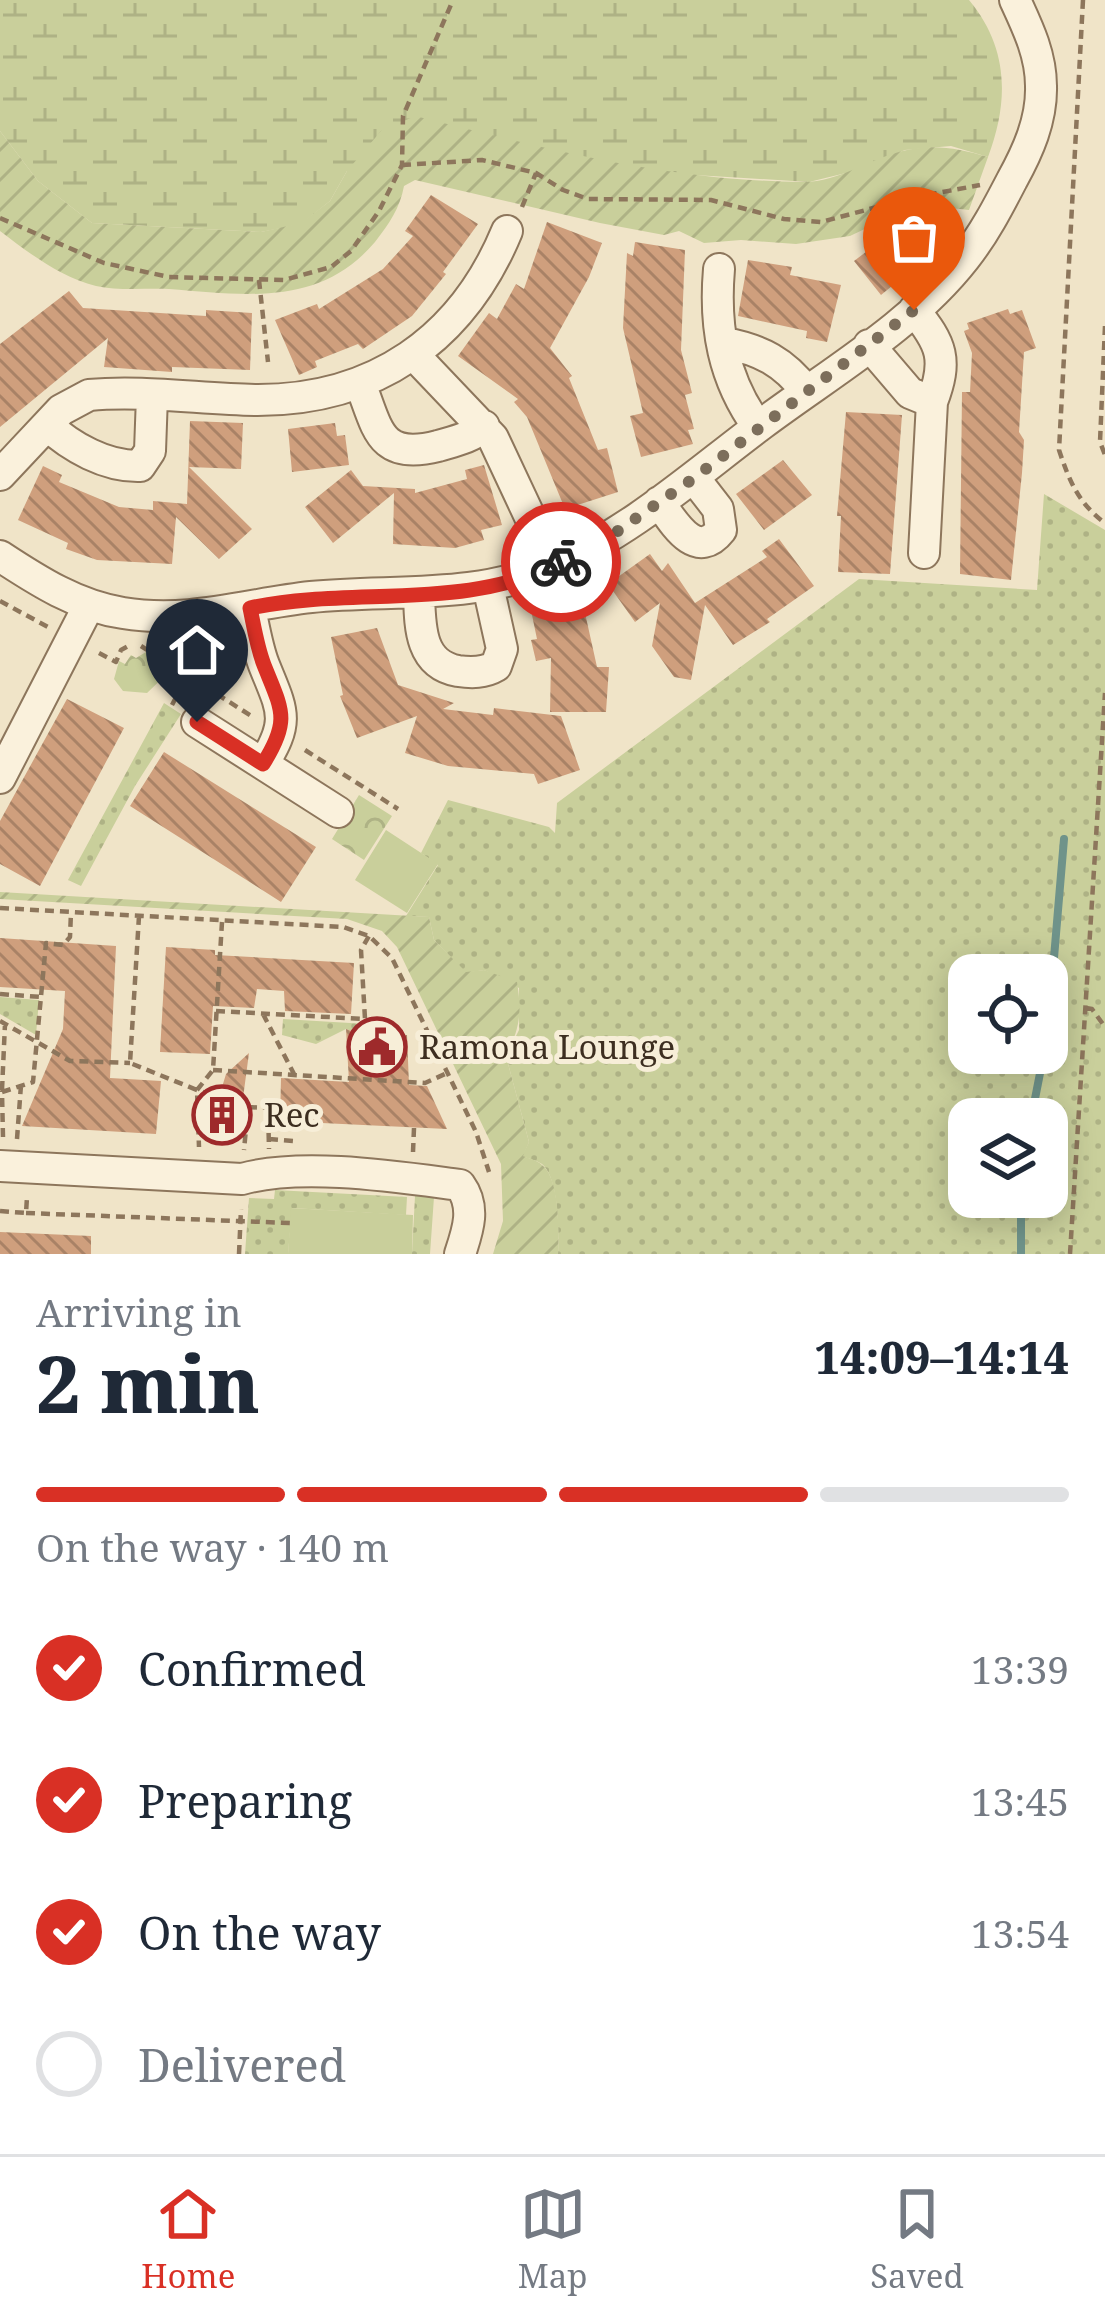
<!DOCTYPE html>
<meta charset="utf-8">
<style>
:root{--surface:#fff;--page:#f6f6f7;--text:#1f2937;--muted:#747a83;--line:#e0e1e3;--accent:#d93025}
body{margin:0;font-family:"Noto Serif",serif;background:var(--page);color:var(--text);height:100vh;display:flex;flex-direction:column;font-size:45px;white-space:nowrap}
*{box-sizing:border-box;margin:0}
p{font-size:39px;color:var(--muted)}
.icon{flex:none;width:66px;height:66px;fill:none;stroke:currentColor;stroke-width:2;stroke-linecap:round;stroke-linejoin:round}
.map{position:relative;height:1254px;overflow:hidden}
.sheet{display:flex;flex-direction:column;background:var(--surface);flex:1}
.sheet>*{flex:none}
.buttons{position:absolute;left:948px;top:954px;display:grid;gap:24px}
.buttons a{display:grid;place-items:center;width:120px;height:120px;border-radius:24px;background:var(--surface);box-shadow:0 6px 30px #0003;font-size:60px}
.pin{position:absolute;display:grid;place-items:center;width:102px;height:102px;color:#fff;margin:-123px -51px;border-radius:50% 50% 50% 0;rotate:-45deg;box-shadow:0 0 12px #0007}
.pin .icon{rotate:45deg}
.courier{position:absolute;display:grid;place-items:center;width:120px;height:120px;margin:-60px;border:9px solid #d93025;border-radius:50%;background:#fff;color:#222;box-shadow:0 3px 15px #0007}
.overview em{font-style:normal;font-weight:800}
.overview div{display:flex;flex-direction:column-reverse}
.overview{display:flex;align-items:center;justify-content:space-between;height:204px;padding:0 36px}
h1{font-size:78px;font-weight:800;line-height:90px}
.bar{display:grid;grid-template-columns:repeat(4,1fr);gap:18px 12px;align-content:center;height:144px;padding:0 36px}
.bar i{height:15px;border-radius:9px;background:var(--line)}
.bar .active{background:var(--accent)}
.bar p{grid-column:span 4}
ol{padding:0 36px;list-style:none}
li{display:flex;align-items:center;gap:36px;height:132px}
li p{margin-inline-start:auto}
li .icon{padding:12px;border-radius:50%;background:var(--accent);color:#fff;stroke-width:4}
li:last-child{color:var(--muted)}
li i{width:66px;height:66px;border:6px solid var(--line);border-radius:50%}
.dock{display:flex;justify-content:space-around;align-items:center;height:168px;border-top:3px solid var(--line);background:var(--surface);font-size:33px;color:var(--muted)}
.dock a{display:grid;justify-items:center;gap:6px}
.dock .active{color:var(--accent)}
.map>svg:first-child{display:block}
.grass{fill:url(#grass-dots);fill-rule:evenodd}
.wetland{fill:url(#wetland-marsh)}
.park{fill:url(#park-crowns)}
.garden{fill:url(#garden-furrows)}
.pitch{fill:#c9cf9b}
.lines{fill:none;stroke-linecap:round;stroke-linejoin:round}
.stream{stroke:#6f938a;stroke-width:8}
.building{fill:url(#building-back-hatch)}
.minor-casing{stroke:#8d765c;stroke-width:34}
.path{stroke:#8d765c;stroke-width:4.5;stroke-dasharray:9 6;stroke-linecap:butt}
.minor{stroke:#faf1dc;stroke-width:30}
.done{stroke:#7c6e5b;stroke-width:12;stroke-dasharray:0 21.6}
.route{stroke:#d93025;stroke-width:15}
.labels{text-anchor:middle;stroke-width:10;stroke-linejoin:round;paint-order:stroke}
.poi-label{font-size:33px;fill:#3d2e20;stroke:#f7eed8;text-anchor:start}
</style>
<div class="map">
<svg width="1105" height="1254" viewBox="0 0 1105 1254">
<defs>
<pattern id="grass-dots" width="8" height="8" patternUnits="userSpaceOnUse" patternTransform="scale(3)"><rect width="8" height="8" fill="#c9cf9b"/><path d="M2 2h.1M6 6h.1" fill="none" stroke="#aeb285" stroke-width="1.8" stroke-linecap="round"/></pattern>
<pattern id="wetland-marsh" width="20" height="14" patternUnits="userSpaceOnUse" patternTransform="scale(3)"><rect width="20" height="14" fill="#c9cf9b"/><path d="M1 5h8M5 5V1M11 12h8M15 12V8" fill="none" stroke="#aeb285"/></pattern>
<pattern id="park-crowns" width="20" height="18" patternUnits="userSpaceOnUse" patternTransform="scale(3)"><rect width="20" height="18" fill="#c9cf9b"/><path d="M2 6a3 3 0 1 1 6 0M12 15a3 3 0 1 1 6 0" fill="none" stroke="#aeb285"/></pattern>
<pattern id="garden-furrows" width="10" height="10" patternUnits="userSpaceOnUse" patternTransform="scale(3)"><rect width="10" height="10" fill="#c9cf9b"/><path d="M-1 1l2-2M0 10L10 0M9 11l2-2" fill="none" stroke="#aeb285"/></pattern>
<pattern id="building-back-hatch" width="6" height="6" patternUnits="userSpaceOnUse" patternTransform="scale(3)"><rect width="6" height="6" fill="#cf9f7d"/><path d="M-1 5l2 2M0 0l6 6M5-1l2 2" fill="none" stroke="#a98266"/></pattern>
</defs>
<rect width="100%" height="100%" fill="#f0e4c8"/>
<path class="grass" d="M1044 494 1105 530V1254H558C559 1233 559 1178 542 1164 536 1160 529 1159 522 1156L529 1142 506 1056 519 1030V988L484 970 466 973 434 940 429 917 406 916 438 865 421 853 448 800 549 827 555 833 557 803 859 579 1037 590ZM969 975H1047V1053H969ZM969 1119H1047V1197H969Z
M164 703 181 714 135 786 81 886 68 880Z
M0 997 39 1000 36 1035 0 1014Z
M283 1019 367 1024V1036L346 1029 316 1044 282 1035Z
M275 1190 407 1197 406 1215 292 1208 288 1254H245L249 1198 274 1199Z
M415 1196 434 1197 430 1254H412Z"/>
<path class="wetland" d="M0 0H969C1009 48 1009 101 988 157L951 146 905 150 850 172 809 182 662 173 600 162 347 171 330 201 301 224 261 232 92 223 38 181 0 131Z"/>
<path class="park" d="M146 652 172 669 147 693 123 691 114 679 119 661 125 664 131 655 136 658Z
M359 795 392 816 364 860 332 839Z"/>
<path class="garden" d="M415 116C549 149 663 180 803 182 840 182 872 157 907 150 936 144 960 149 988 157L969 210 941 207 892 216 850 236 796 244 741 240 704 243 679 231 664 235 600 223 415 180 404 186C400 208 389 224 375 242 320 307 246 295 169 289 146 288 118 291 96 286 60 277 29 253 0 231V131L38 181 92 223 261 232 301 223 330 201 347 171 381 131Z
M0 892 429 917 434 940 466 972 484 970 517 982C522 1013 520 1028 506 1056L529 1142 523 1156C530 1159 537 1160 542 1165 560 1178 559 1233 558 1254H493L503 1221 501 1164 397 947 382 931 347 919 0 899Z"/>
<path class="pitch" d="M386 830 438 864 407 913 355 880Z
M291 1208 413 1215 412 1254H288Z"/>
<g class="lines">
<path class="stream" d="M1047 1041 1064 839
M1031 1119 1044 1053
M1021 1197V1254"/>
</g>
<path class="building" d="M431 195 478 224 443 272 446 274 412 316 363 349 358 344 315 361 317 367 299 375 275 320 317 304 319 309 383 269 413 236 405 231Z
M547 222 602 243 589 277 550 348 572 376 569 378 598 450 607 448 618 492 565 509 527 417 514 402 518 399 458 356 489 313 497 319 516 284 524 289Z
M895 230 920 263 881 295 854 261Z
M635 242 685 250 681 350 692 393 685 395 694 429 688 430 693 444 641 457 630 416 643 413 623 328 627 253 633 256Z
M748 260 792 267 790 275 841 285 827 342 806 338 807 331 738 316Z
M69 291 83 308 206 316V310L252 313 250 370 172 367V372L104 367 108 338 0 427V344Z
M1008 309 1010 314 1022 310 1036 348 1024 352 1019 432 1024 440 1022 473 1011 580 960 574 962 392H970L972 353 964 331 969 329 967 323Z
M846 412 902 415 890 574 838 572 841 516H837Z
M190 421 243 423 241 469 189 467 252 529 219 559 176 517 172 564 97 560 66 549 68 543 18 520 43 466 62 475 59 482 119 507 153 510V501L187 504Z
M335 423 337 436 345 435 349 465 292 472 288 429Z
M783 460 812 495 764 530 736 494Z
M484 465 502 525 481 530 484 540 455 548 393 544 394 493 333 543 305 507 351 470 363 486 415 489V493L467 479 465 470Z
M779 539 814 586 767 619 770 622 733 645 705 605 691 680 674 677 652 646 660 603 635 622 608 584 650 554 662 571 668 563 695 603 767 557 762 551Z
M583 604 597 667H609L606 712H550L551 658 536 661 531 640 537 639 532 615Z
M377 628 398 685 454 703 443 709 493 715 494 708 561 716 580 770 538 784 534 774 448 766 405 753 417 716 357 738 340 696 343 695 331 637Z
M67 699 124 728 40 886 0 864V821Z
M164 752 316 847 281 902 130 806Z
M0 938 116 946 110 1078 161 1081 156 1134 22 1126 63 1029 65 991 0 987Z
M166 947 215 950V955L354 963 351 1014 285 1011 284 991 257 989 254 1008 213 1006 210 1054 160 1052Z
M346 1029 379 1040 407 1035 409 1085 427 1086 447 1129 280 1121 281 1078 349 1082Z
M249 1053 239 1128 205 1132 203 1109 216 1107 226 1074Z
M0 1232 91 1236V1254H0Z"/>
<g class="lines">
<g class="minor-casing">
<path id="minor" d="M719 269C714 327 723 379 758 427
M914 310C942 344 948 360 932 402L924 553
M725 343C761 350 784 362 806 391
M869 345 910 393 932 402
M415 356 493 438 553 566
M360 383C378 429 379 461 438 446 455 441 471 438 484 426
M47 425C71 447 106 467 140 466L150 451 152 396
M0 475 61 410 89 395C143 390 200 399 255 400 374 401 462 340 507 231
M659 502C674 523 696 562 721 530L718 509 694 478
M0 556C38 581 77 606 123 613 189 624 246 604 311 597 393 589 475 600 552 566 630 533 695 474 762 424 830 373 912 326 965 258 984 234 998 207 1012 180 1028 151 1042 120 1041 86 1041 55 1028 28 1015 0
M419 593C420 625 419 664 458 671 472 673 484 673 496 666L502 649 488 586
M250 608C254 627 257 647 264 665 282 710 291 720 263 764
M197 722 338 812
M0 778 89 605
M0 1166 242 1179C302 1162 398 1177 460 1185 476 1207 468 1230 460 1254"/>
</g>
<path class="path" d="M1083 0 1059 450C1069 480 1078 503 1105 523
M402 165 482 160 536 173 563 190 588 199 711 200 784 219 821 222 911 198 980 185
M522 207 536 173
M0 218 104 263 169 277 284 280 331 267 351 251 379 211 402 165 403 116 453 0
M259 280 268 362
M1105 326 1100 442 1105 455
M0 601 48 627
M141 646 253 717
M99 653 116 662 121 650 130 645
M172 705 194 663 197 644
M305 750 398 809
M0 908 343 927 369 936 392 958 476 1132 489 1172
M139 916 130 1063 197 1090 199 1147
M222 922 213 1070 197 1090 248 1107 244 1150
M0 994 42 997
M1086 1008 1092 1009 1105 1027
M216 1011 365 1019 361 950 369 936
M263 1014 295 1076
M0 1021 70 1061 130 1063
M213 1070 425 1083 445 1074
M2 1090 5 1024
M248 1107 268 1108 269 1149
M3 1137 2 1092 33 1082 46 943 63 945 70 937 71 912
M17 1139 21 1085
M269 1139 294 1141
M413 1152 414 1128
M0 1211 26 1213 27 1197
M26 1213 290 1223
M239 1254 241 1209
M1070 1254 1105 693"/>
<use href="#minor" class="minor"/>
</g>
<g class="lines">
<path class="done" d="M561 562 612 535 694 478 914 310"/>
<path class="route" d="M197 722 263 764C291 720 282 710 264 665 257 647 254 627 250 608 351 586 467 612 561 562"/>
</g>
<defs>
<g id="civic-ring" transform="scale(3)"><circle r="9.5" fill="#f7eed8" stroke="#9e2a2b" stroke-width="1.5"/><path d="M-.6-6.5H3V-4.5H.6V-3L4-1V1h2V6H-6V1h2V-1L-.6-3ZM-1.2 2.5V6h2.4V2.5Z" fill="#9e2a2b"/></g>
<g id="building-ring" transform="scale(3)"><circle r="9.5" fill="#f7eed8" stroke="#9e2a2b" stroke-width="1.5"/><path d="M-4-6H4V6H1V3H-1V6H-4ZM-2.5-4.3h1.7v1.8h-1.7ZM.8-4.3h1.7v1.8H.8ZM-2.5-1h1.7V.8h-1.7ZM.8-1h1.7V.8H.8Z" fill="#9e2a2b"/></g>
</defs>
<g fill-rule="evenodd">
<use href="#civic-ring" x="377" y="1047"/>
<use href="#building-ring" x="222" y="1115"/>
</g>
<g class="labels">
<g class="poi-label">
<text x="419" y="1059">Ramona Lounge</text>
<text x="264" y="1127">Rec</text>
</g>
</g>
</svg>
<div class="buttons">
<a><svg class="icon" aria-label="locate" viewBox="0 0 24 24"><circle cx="12" cy="12" r="6"/><path d="M12 2v4M12 18v4M2 12h4M18 12h4"/></svg></a>
<a><svg class="icon" aria-label="layers" viewBox="0 0 24 24"><path d="M12 4l9 5-9 5-9-5zM3 14l9 5 9-5"/></svg></a>
</div>
<div class="pin" style="left:914px;top:310px;background:#ea580c"><svg class="icon" aria-label="bag" viewBox="0 0 24 24"><path d="M5 8h14l-1 12H6zM9 8a3 3 0 0 1 6 0"/></svg></div>
<div class="pin" style="left:197px;top:722px;background:#1f2937"><svg class="icon" aria-label="home" viewBox="0 0 24 24"><path d="M3 11l9-7 9 7M6 9v11h12V9"/></svg></div>
<div class="courier" style="left:561px;top:562px"><svg class="icon" aria-label="bike" viewBox="0 0 24 24"><circle cx="6" cy="16" r="4"/><circle cx="18" cy="16" r="4"/><path d="M6 16l4-8h5l3 8M10 8l3 8H6M13 5h3"/></svg></div>
</div>
<section class="sheet">
<div class="overview"><div><h1>2 min</h1><p>Arriving in</p></div><em>14:09–14:14</em></div>
<div class="bar"><i class="active"></i><i class="active"></i><i class="active"></i><i></i><p>On the way · 140 m</p></div>
<ol>
<li><svg class="icon" aria-label="check" viewBox="0 0 24 24"><path d="M5 12l5 5 9-10"/></svg>Confirmed<p>13:39</p></li>
<li><svg class="icon" aria-label="check" viewBox="0 0 24 24"><path d="M5 12l5 5 9-10"/></svg>Preparing<p>13:45</p></li>
<li><svg class="icon" aria-label="check" viewBox="0 0 24 24"><path d="M5 12l5 5 9-10"/></svg>On the way<p>13:54</p></li>
<li><i></i>Delivered</li>
</ol>
</section>
<nav class="dock">
<a class="active"><svg class="icon" aria-label="home" viewBox="0 0 24 24"><path d="M3 11l9-7 9 7M6 9v11h12V9"/></svg>Home</a>
<a><svg class="icon" aria-label="map" viewBox="0 0 24 24"><path d="M3 6l6-2 6 2 6-2v14l-6 2-6-2-6 2zM9 4v14M15 6v14"/></svg>Map</a>
<a><svg class="icon" aria-label="saved" viewBox="0 0 24 24"><path d="M7 4h10v16l-5-4-5 4z"/></svg>Saved</a>
</nav>
